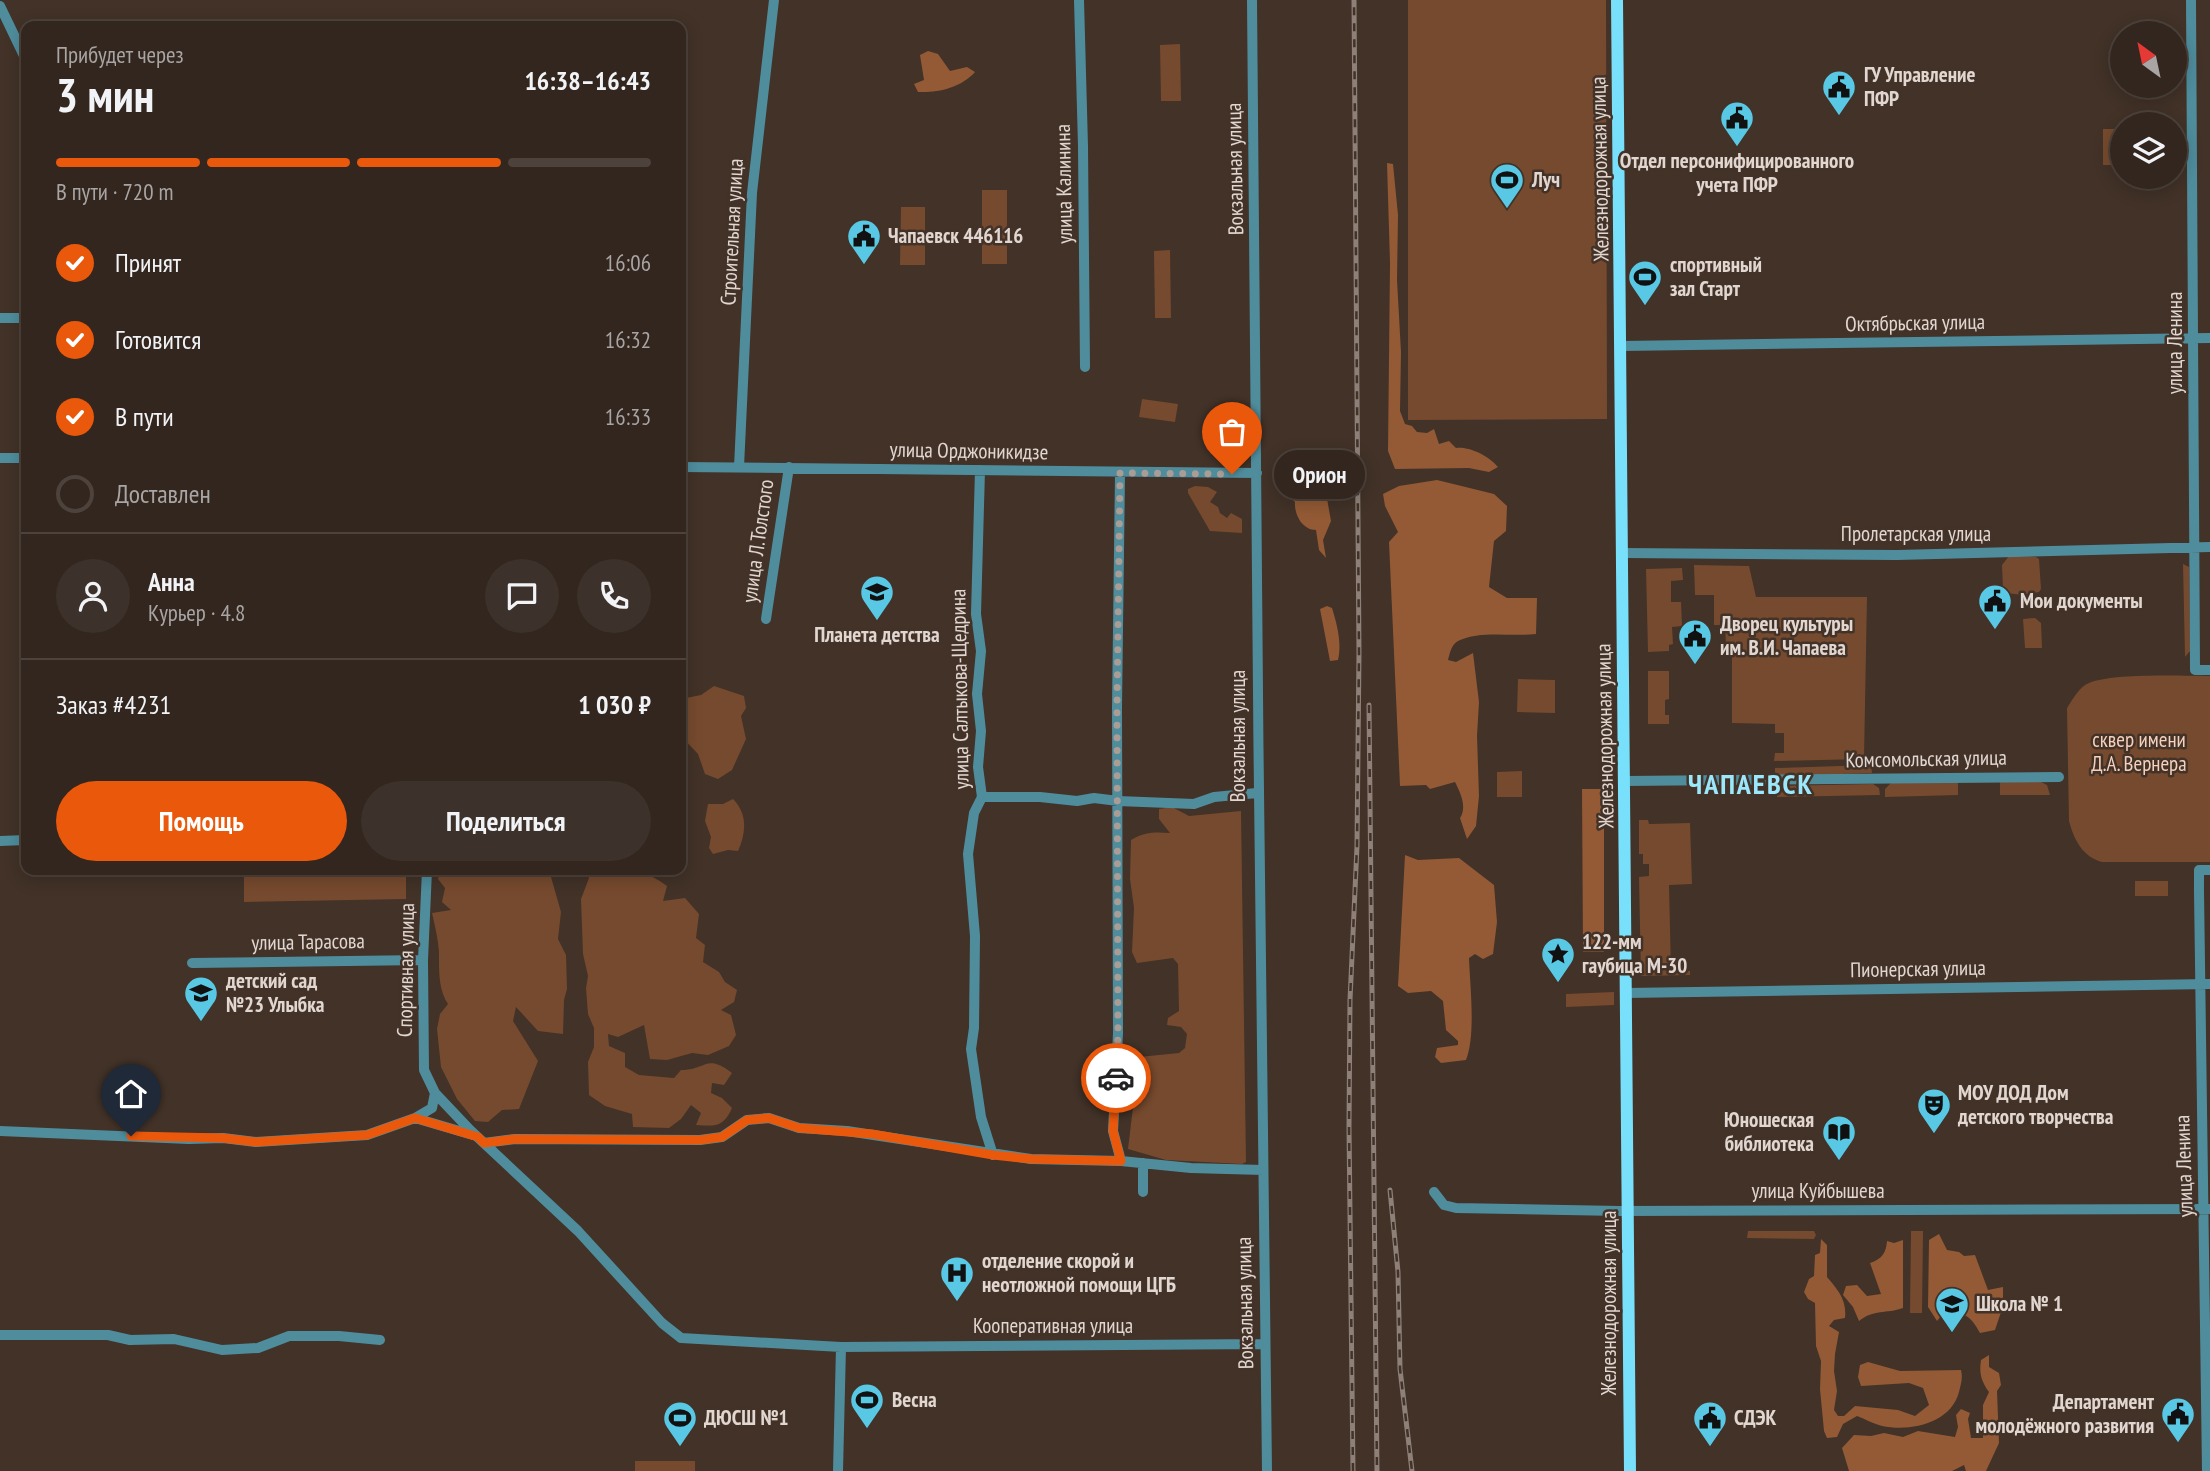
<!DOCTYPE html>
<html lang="ru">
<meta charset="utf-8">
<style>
:root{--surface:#32261e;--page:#3d322b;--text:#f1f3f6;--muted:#a8a5a4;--line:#4d433c;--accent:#ea580c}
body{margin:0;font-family:"PT Sans Narrow",sans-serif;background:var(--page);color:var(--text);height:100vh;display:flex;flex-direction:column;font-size:26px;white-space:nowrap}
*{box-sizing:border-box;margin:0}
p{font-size:23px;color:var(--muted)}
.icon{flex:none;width:38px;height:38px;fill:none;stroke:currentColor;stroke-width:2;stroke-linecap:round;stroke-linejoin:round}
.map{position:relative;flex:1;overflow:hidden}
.panel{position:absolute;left:21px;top:21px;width:665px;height:854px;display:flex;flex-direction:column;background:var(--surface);border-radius:14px;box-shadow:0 4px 18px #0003,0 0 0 2px var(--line)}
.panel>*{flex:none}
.needle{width:46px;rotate:327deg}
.controls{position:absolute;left:2110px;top:21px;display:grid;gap:14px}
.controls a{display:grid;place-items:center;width:77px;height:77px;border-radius:50%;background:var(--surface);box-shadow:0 4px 18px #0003,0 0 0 2px var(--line);font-size:35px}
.pin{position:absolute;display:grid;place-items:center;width:60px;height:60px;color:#fff;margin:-72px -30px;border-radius:50% 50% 50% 0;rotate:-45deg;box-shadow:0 0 7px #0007}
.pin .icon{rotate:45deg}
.courier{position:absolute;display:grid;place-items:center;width:70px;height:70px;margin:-35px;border:5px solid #ea580c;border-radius:50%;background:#fff;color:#222;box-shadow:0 2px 9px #0007}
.bubble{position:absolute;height:49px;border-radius:24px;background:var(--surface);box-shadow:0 4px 18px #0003,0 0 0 2px var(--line);font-size:23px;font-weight:700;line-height:49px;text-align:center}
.headline em{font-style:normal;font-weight:700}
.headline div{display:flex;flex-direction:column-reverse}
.headline{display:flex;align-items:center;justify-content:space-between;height:119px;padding:0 35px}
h1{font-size:46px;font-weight:700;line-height:52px}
.bar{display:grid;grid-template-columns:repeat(4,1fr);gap:10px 7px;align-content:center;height:84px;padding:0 35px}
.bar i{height:9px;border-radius:5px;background:var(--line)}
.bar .selected{background:var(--accent)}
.bar p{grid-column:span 4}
.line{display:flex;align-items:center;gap:18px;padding:0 35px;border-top:2px solid var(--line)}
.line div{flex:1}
.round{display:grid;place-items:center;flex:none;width:74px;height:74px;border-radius:37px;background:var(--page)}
ol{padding:0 35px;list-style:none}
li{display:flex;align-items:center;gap:21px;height:77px}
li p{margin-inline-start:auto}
li .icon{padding:7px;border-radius:50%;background:var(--accent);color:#fff;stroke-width:4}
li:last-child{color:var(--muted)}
li i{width:38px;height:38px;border:4px solid var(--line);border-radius:50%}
.action{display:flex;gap:14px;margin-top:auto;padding:14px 35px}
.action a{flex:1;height:80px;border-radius:42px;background:var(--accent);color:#fff;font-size:28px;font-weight:700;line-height:80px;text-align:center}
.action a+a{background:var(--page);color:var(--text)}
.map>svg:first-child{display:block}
.green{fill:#764a2e}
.forest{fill:#935a35}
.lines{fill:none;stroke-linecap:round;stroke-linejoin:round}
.minor{stroke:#4f8d9d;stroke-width:10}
.major{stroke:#78e0fa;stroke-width:12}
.rail-casing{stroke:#8e8078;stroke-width:5}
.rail{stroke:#423228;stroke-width:2.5;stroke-dasharray:8;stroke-linecap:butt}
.done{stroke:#a99d95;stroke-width:7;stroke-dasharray:0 12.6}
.route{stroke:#ea580c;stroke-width:9}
.labels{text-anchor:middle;stroke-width:5;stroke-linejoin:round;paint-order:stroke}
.poi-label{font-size:21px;font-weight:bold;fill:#e1d6d0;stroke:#423228;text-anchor:start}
.street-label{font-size:21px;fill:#e1d6d0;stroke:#423228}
.park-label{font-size:21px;fill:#f5d1bd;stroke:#423228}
.district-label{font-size:28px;font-weight:bold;letter-spacing:2px;fill:#9be7fb;stroke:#423228}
</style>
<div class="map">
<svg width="2210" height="1471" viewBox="0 0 2210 1471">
<rect width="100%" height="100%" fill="#423228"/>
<path class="green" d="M1408 0H1606L1607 419 1408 420Z
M1180 44 1181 101H1161L1160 45Z
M2103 129H2123V165H2103Z
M982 190H1007V264H982Z
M901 207H925V265H900Z
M1170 250 1171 318H1155L1154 251Z
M1142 399 1178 404 1175 422 1139 417Z
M1195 486 1208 487 1217 492 1210 502 1218 507 1220 513 1227 518 1231 513 1242 519V533L1210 531 1188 493V489Z
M2009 556 2036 557 2039 559 2041 589 2039 592 2023 595 2006 593 2003 589 2002 565Z
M2183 564 2189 567 2190 651 2185 657Z
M1694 565 1749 566 1756 597H1867L1864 759 1774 761 1775 753H1784V733H1775V724L1732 723V645H1726L1725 625H1714V595H1695Z
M1682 568 1683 580 1671 581V602H1681L1682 626 1672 627 1673 644 1669 645V651L1648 652 1646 569Z
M2035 618 2041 623 2042 648H2025L2023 619Z
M1648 671H1669V699L1665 700V715H1669V724H1648Z
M2210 676V862H2102C2083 857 2074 840 2069 821L2067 708C2073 699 2079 687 2089 683 2113 673 2182 676 2210 676Z
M1518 679 1555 680V713L1517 712Z
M714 686 744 696 746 708 741 716 746 739 732 770 718 779 705 774 698 754 681 736V721L686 698 701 695Z
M1871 765 1872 773 1775 776V768Z
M1522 771V797H1497V772Z
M1892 782H1958V795L1885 797V789Z
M2000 782H2041L2047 785 2050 795H2000Z
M1873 784 1879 788 1880 795 1777 797V786Z
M733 799C748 814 746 833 738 851L728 850 713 854 709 848 711 837 705 821 708 804H723Z
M1172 807 1189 816 1241 811 1246 1162 1242 1164 1166 1160 1128 1149 1139 1057 1179 1053 1185 1048 1187 1034 1181 1027 1167 1025 1168 1018 1179 1011 1178 964 1173 958 1137 963 1132 952 1134 908 1130 879 1131 840C1144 832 1155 832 1170 833L1159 819V809Z
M1639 820H1648L1649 824 1690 823 1692 884 1669 885 1671 971H1690V975L1641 976 1639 877 1649 876V864H1643V854H1639Z
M244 870H406V899L244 902Z
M440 870H549L561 912 558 939 566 955 567 989 564 1000 563 1034 538 1031 516 1007 513 1021 538 1061 519 1109 502 1110 488 1122 475 1121 457 1099 441 1067 437 1029 440 1014 448 1004C438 989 439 969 439 952 438 939 435 926 432 913L451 910 442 902 445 888 438 879Z
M588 870C620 870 641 866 667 886L663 901 685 898 699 914 696 938 705 945 703 962 719 972 725 982 737 990 734 1002 721 1010 731 1015 736 1035 729 1046 708 1055 692 1053 667 1060 650 1059 644 1025 618 1037 608 1034 609 1046 625 1053V1067L639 1075 674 1078 681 1070C707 1070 706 1053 732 1073L724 1085 712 1083 711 1093 722 1098 732 1108C723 1128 715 1126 696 1125L701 1113 691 1105 681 1119 669 1128 633 1127 632 1114 605 1106 589 1095 588 1062 594 1047V1028L588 1014 586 988 588 976 583 954 581 899 589 878Z
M2135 881H2168V896H2135Z
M1614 992V1005L1566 1007V994Z
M1748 1231H1814L1816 1235 1814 1239 1747 1238Z
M1911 1231H1923L1922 1313H1910Z
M635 1461H695V1471H635Z"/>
<path class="forest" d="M928 51 938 54 950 71 967 67 975 72C961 88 937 93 918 92L914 84 924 80 920 55Z
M1387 163 1393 164 1398 215 1397 280 1401 352 1400 411 1405 424 1412 426 1417 432 1427 433 1434 429 1439 444 1449 441 1456 448C1469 446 1489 456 1498 467L1489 472 1469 468 1395 469 1388 451 1390 263Z
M1298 480 1310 487 1314 492 1322 486 1326 493 1331 521 1323 540 1326 558 1319 550 1316 530C1302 530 1294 514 1295 502L1288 495 1287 490Z
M1437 480 1494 494 1507 506 1506 531 1494 541 1489 587 1507 598H1537L1536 634C1512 637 1480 630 1458 641 1451 645 1450 653 1448 660L1456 662 1473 653 1479 702 1477 736 1479 796 1476 826 1467 839 1460 818C1467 807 1461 794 1455 782L1430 789 1426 785 1400 786 1389 542 1398 532 1385 506 1383 494 1399 486Z
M1327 606 1332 608C1337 624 1342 643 1338 660L1330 661 1320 609Z
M1582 789H1604V952H1583Z
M1405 855 1418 860 1459 858 1494 885 1497 922 1493 954 1483 959 1475 954 1469 958C1470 986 1476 1035 1466 1060L1441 1063 1435 1057 1437 1048 1458 1045V1041L1446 1030 1443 1001 1431 991 1408 993 1398 986Z
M1939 1234 1947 1250 1959 1252 1964 1256 1975 1255 1988 1290 2003 1287V1306L1995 1330 1980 1333C1971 1316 1964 1312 1945 1311L1937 1321 1928 1307 1929 1240Z
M1821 1239 1827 1245V1277C1838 1290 1847 1300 1845 1318L1834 1320 1829 1326 1839 1332 1835 1354 1834 1371 1837 1391 1834 1410 1838 1416H1844L1855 1406 1898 1410 1915 1416 1929 1405 1923 1388 1909 1383 1861 1386 1858 1377 1860 1365 1868 1362 1900 1371 1961 1370C1963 1378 1961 1384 1959 1392 1951 1423 1911 1432 1882 1426 1874 1424 1865 1419 1857 1416L1843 1424 1837 1437 1827 1438 1824 1431 1820 1389 1821 1361 1816 1346 1815 1303 1808 1299 1804 1292 1809 1279 1814 1276 1815 1255 1820 1253Z
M1903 1240V1308C1886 1314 1874 1309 1859 1321L1853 1307 1843 1295 1846 1286 1857 1285 1867 1296 1881 1294 1870 1263C1882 1259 1886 1253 1887 1241L1894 1243Z
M1989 1355V1367L1999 1373 2001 1385 1997 1391 1999 1443 1986 1471H1966L1964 1465 1952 1471H1849L1842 1448 1854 1435 1871 1436 1884 1433 1903 1437 1918 1431 1955 1437 1958 1427 1956 1415 1961 1409 1970 1413 1968 1419 1971 1438H1983V1405L1989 1392C1981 1381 1979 1373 1981 1360Z"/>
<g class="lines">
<path class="minor" d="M1079 0 1083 146 1085 367
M1252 0C1257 490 1259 981 1267 1471
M2191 0 2195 670H2210
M0 6 26 60
M0 318H26
M1621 346 2210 338
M0 458H26
M681 467 1257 473
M739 467 752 193 774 0
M980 470 976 614 981 651 977 694 981 731 978 767 982 797 974 813 968 854 975 936 974 1028 971 1049 981 1117 993 1155
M1120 473 1117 708 1118 1033 1113 1131 1121 1161
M1623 553 1897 555 2210 547
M766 619 789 467
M1625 781 2059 777
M982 797H1040L1077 801 1094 798 1118 801 1194 804 1214 797 1257 793
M0 841 26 840
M427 870 423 960 424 1070 435 1093 470 1130 578 1231 662 1323 681 1338 841 1347 1265 1344
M192 963 423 960
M1626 993 2210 984
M415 1118 473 1135
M0 1131 189 1139 223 1138 256 1142 367 1135 415 1118 432 1108 435 1093
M484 1143 515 1139 700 1140 722 1137 747 1120 769 1118 799 1128 847 1131 1031 1159 1121 1161 1191 1168 1263 1170
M1143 1163V1192
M1434 1192 1444 1205 1456 1208 1620 1211 2210 1209
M0 1335H108L130 1340 174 1339 222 1350 258 1348 289 1336H339L380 1340
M838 1471 841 1347
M2207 1471 2199 891V870H2210"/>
<path class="major" d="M1617 0 1630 1471"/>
<g class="rail-casing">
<path id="rail" d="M1369 705 1377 1471
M1390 1190 1398 1272 1400 1369 1412 1471
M1353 1471 1349 1127 1350 1000 1357 846 1359 653 1354 0"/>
</g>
<use href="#rail" class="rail"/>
</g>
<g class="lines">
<path class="done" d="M1116 1078 1118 1033 1117 708 1120 473 1232 474"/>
<path class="route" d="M131 1136 223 1138 256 1142 367 1135 415 1118 478 1137 484 1143 515 1139 700 1140 722 1137 747 1120 769 1118 799 1128 872 1134 993 1155 1031 1159 1121 1161 1113 1131 1116 1078"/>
</g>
<defs>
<g id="civic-pin" transform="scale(1.75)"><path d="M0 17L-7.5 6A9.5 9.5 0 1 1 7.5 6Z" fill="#58c8e4" stroke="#423228"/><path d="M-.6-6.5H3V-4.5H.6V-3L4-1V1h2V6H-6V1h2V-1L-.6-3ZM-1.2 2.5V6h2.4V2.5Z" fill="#111"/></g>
<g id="stadium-pin" transform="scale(1.75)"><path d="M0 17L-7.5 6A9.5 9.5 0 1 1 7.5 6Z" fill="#58c8e4" stroke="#423228"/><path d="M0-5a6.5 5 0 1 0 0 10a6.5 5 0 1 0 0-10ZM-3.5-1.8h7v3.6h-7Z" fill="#111"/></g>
<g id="school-pin" transform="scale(1.75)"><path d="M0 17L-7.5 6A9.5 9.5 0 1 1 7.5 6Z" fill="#58c8e4" stroke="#423228"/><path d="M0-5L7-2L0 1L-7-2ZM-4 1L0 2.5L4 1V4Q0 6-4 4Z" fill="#111"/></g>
<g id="sight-pin" transform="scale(1.75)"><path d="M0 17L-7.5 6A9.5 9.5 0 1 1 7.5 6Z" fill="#58c8e4" stroke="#423228"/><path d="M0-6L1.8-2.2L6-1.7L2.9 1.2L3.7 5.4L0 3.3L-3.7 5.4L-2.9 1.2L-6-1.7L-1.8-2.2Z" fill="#111"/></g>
<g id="theatre-pin" transform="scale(1.75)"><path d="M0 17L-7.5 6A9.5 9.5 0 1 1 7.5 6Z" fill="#58c8e4" stroke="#423228"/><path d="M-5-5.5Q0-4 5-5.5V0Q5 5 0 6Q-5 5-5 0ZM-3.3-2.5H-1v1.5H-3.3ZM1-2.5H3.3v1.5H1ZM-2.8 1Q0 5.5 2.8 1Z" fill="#111"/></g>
<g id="library-pin" transform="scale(1.75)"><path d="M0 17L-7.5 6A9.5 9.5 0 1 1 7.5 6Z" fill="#58c8e4" stroke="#423228"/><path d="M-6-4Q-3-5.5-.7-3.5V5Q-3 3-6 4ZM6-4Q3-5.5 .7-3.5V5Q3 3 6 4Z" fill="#111"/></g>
<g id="hospital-pin" transform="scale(1.75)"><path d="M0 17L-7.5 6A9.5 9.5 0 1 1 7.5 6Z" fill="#58c8e4" stroke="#423228"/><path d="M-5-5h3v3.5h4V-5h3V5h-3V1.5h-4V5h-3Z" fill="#111"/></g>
</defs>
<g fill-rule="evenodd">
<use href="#civic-pin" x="1839" y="87"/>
<use href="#civic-pin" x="1737" y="118"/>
<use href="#stadium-pin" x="1507" y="180"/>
<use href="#civic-pin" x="864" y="236"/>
<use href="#stadium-pin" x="1645" y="277"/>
<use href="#school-pin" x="877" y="592"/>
<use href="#civic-pin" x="1995" y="601"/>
<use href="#civic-pin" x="1695" y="636"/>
<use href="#sight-pin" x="1558" y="954"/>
<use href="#school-pin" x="201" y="993"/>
<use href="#theatre-pin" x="1934" y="1105"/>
<use href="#library-pin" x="1839" y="1132"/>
<use href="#hospital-pin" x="957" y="1273"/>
<use href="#school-pin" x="1952" y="1304"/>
<use href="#stadium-pin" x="867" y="1400"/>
<use href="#civic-pin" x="2178" y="1414"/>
<use href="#stadium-pin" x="680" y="1418"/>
<use href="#civic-pin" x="1710" y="1418"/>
</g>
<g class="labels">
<g class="poi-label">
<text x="1864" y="82">ГУ Управление<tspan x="1864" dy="24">ПФР</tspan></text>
<text x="1737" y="168" text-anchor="middle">Отдел персонифицированного<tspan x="1737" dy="24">учета ПФР</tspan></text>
<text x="1532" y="187">Луч</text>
<text x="888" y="243">Чапаевск 446116</text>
<text x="1670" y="272">спортивный<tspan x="1670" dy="24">зал Старт</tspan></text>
<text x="2020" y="608">Мои документы</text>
<text x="1720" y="631">Дворец культуры<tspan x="1720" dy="24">им. В.И. Чапаева</tspan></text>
<text x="877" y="642" text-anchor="middle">Планета детства</text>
<text x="1582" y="949">122-мм<tspan x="1582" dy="24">гаубица М-30</tspan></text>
<text x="226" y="988">детский сад<tspan x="226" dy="24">№23 Улыбка</tspan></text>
<text x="1958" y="1100">МОУ ДОД Дом<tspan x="1958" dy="24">детского творчества</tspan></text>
<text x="1814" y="1127" text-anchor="end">Юношеская<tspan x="1814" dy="24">библиотека</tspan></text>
<text x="982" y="1268">отделение скорой и<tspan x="982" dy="24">неотложной помощи ЦГБ</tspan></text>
<text x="1976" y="1311">Школа № 1</text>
<text x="892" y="1407">Весна</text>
<text x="2154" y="1409" text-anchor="end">Департамент<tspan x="2154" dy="24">молодёжного развития</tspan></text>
<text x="704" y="1425">ДЮСШ №1</text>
<text x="1734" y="1425">СДЭК</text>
</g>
<g class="street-label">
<text transform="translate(1235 169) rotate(-91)" y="7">Вокзальная улица</text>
<text transform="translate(1600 169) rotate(-91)" y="7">Железнодорожная улица</text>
<text transform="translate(1064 184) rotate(-91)" y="7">улица Калинина</text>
<text transform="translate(732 232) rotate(-87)" y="7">Строительная улица</text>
<text transform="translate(1915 323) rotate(-1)" y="7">Октябрьская улица</text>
<text transform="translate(2175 343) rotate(-90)" y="7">улица Ленина</text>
<text transform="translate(969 451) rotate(1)" y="7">улица Орджоникидзе</text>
<text x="1916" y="541">Пролетарская улица</text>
<text transform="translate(758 541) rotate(-82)" y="7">улица Л.Толстого</text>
<text transform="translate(960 689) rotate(-91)" y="7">улица Салтыкова-Щедрина</text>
<text transform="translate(1238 736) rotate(-90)" y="7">Вокзальная улица</text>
<text transform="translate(1605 736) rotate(-91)" y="7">Железнодорожная улица</text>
<text transform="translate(1926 759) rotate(-1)" y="7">Комсомольская улица</text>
<text transform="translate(308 942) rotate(-1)" y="7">улица Тарасова</text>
<text transform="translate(1918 969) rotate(-1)" y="7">Пионерская улица</text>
<text transform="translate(406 970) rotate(-89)" y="7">Спортивная улица</text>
<text transform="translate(2184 1166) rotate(-92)" y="7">улица Ленина</text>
<text x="1818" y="1198">улица Куйбышева</text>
<text transform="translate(1245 1303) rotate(-91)" y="7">Вокзальная улица</text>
<text transform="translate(1609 1303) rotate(-90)" y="7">Железнодорожная улица</text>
<text x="1053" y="1333">Кооперативная улица</text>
</g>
<g class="park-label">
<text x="2139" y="747">сквер имени<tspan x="2139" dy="24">Д.А. Вернера</tspan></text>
</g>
<g class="district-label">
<text x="1751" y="794">ЧАПАЕВСК</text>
</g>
</g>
</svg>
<div class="controls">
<a><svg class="needle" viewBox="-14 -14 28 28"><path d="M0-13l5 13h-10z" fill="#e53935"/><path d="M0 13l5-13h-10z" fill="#a8a5a4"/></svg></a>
<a><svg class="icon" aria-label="layers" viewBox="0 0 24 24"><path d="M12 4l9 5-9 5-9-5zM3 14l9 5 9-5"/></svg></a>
</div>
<div class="pin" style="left:1232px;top:474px;background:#ea580c"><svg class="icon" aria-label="bag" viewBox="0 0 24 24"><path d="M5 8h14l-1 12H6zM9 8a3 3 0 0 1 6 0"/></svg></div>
<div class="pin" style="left:131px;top:1136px;background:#1f2937"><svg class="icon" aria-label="home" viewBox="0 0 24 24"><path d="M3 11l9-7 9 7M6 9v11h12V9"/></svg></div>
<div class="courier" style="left:1116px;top:1078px"><svg class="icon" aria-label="car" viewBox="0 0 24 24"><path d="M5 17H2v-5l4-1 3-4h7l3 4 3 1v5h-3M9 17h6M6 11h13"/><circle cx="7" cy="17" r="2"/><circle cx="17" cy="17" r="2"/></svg></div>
<div class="bubble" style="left:1274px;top:450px;width:91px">Орион</div>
<section class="panel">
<div class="headline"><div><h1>3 мин</h1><p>Прибудет через</p></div><em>16:38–16:43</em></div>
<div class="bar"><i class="selected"></i><i class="selected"></i><i class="selected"></i><i></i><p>В пути · 720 m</p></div>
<ol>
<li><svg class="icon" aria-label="check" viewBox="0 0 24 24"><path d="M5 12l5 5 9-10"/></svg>Принят<p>16:06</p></li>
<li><svg class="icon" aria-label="check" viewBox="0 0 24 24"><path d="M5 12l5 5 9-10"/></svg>Готовится<p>16:32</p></li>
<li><svg class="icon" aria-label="check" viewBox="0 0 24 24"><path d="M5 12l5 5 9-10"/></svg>В пути<p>16:33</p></li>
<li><i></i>Доставлен</li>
</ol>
<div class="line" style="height:126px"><a class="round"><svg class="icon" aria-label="person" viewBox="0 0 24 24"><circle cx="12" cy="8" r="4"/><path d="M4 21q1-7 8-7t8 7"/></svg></a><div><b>Анна</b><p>Курьер · 4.8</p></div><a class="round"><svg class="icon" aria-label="chat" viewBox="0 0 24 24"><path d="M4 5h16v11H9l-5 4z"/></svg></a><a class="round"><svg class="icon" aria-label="phone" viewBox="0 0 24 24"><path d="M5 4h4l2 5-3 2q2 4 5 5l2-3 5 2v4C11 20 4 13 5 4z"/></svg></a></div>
<div class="line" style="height:91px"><div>Заказ #4231</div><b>1 030 ₽</b></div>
<div class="action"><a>Помощь</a><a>Поделиться</a></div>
</section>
</div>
